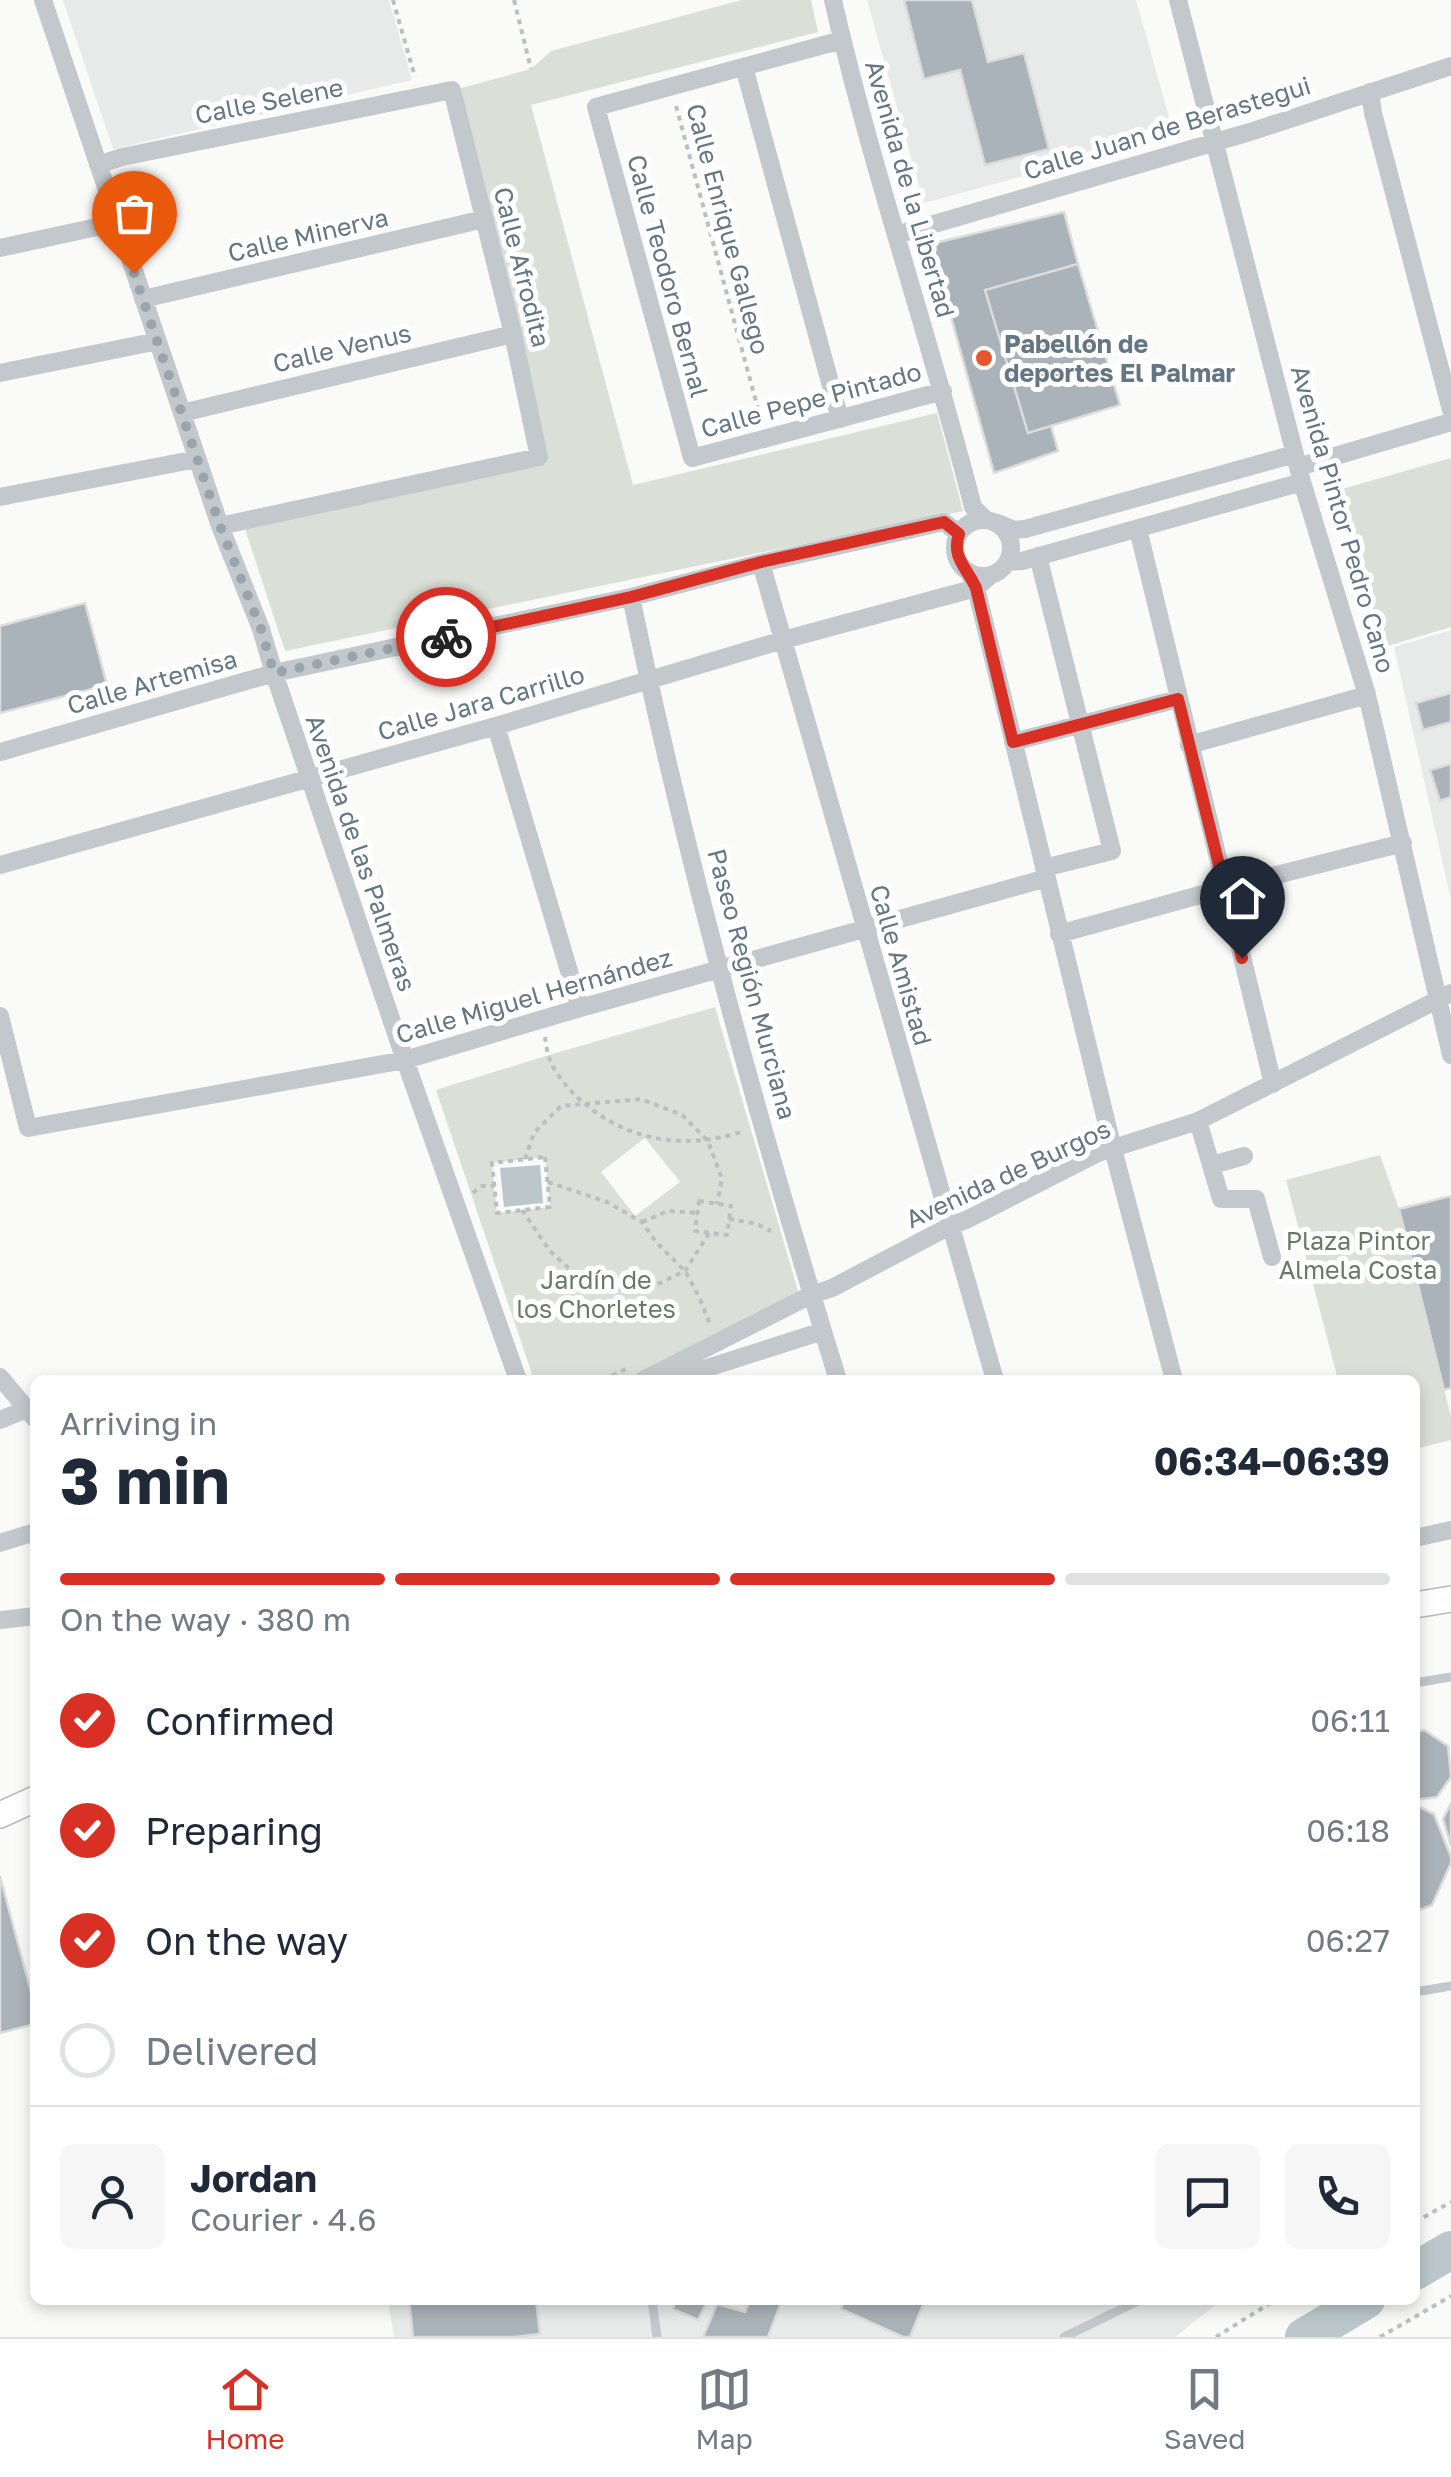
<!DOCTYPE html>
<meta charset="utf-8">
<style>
:root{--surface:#fff;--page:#f6f6f7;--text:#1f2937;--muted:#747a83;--line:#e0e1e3;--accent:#d93025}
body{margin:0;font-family:"Golos Text",sans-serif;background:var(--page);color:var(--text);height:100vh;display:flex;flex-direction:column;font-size:38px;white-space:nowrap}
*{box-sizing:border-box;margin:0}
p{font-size:32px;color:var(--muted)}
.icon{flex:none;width:55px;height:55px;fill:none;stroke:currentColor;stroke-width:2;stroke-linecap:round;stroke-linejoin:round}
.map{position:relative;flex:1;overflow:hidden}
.panel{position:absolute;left:30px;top:1375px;width:1390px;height:930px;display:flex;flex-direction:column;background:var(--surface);border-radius:15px;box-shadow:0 5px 15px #0003}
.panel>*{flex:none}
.pin{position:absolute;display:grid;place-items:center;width:85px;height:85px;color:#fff;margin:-102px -42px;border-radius:50% 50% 50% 0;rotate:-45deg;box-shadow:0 0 10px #0007}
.pin .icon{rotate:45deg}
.courier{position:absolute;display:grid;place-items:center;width:100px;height:100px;margin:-50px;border:8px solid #d93025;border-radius:50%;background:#fff;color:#222;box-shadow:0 2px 12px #0007}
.overview em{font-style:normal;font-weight:700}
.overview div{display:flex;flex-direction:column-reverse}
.overview{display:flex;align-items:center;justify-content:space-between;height:170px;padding:0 30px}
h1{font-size:65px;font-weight:700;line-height:75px}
.bar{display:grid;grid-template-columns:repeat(4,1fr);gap:15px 10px;align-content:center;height:120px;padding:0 30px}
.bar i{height:12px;border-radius:8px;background:var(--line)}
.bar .selected{background:var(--accent)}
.bar p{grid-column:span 4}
.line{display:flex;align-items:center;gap:25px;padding:0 30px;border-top:2px solid var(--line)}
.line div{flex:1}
.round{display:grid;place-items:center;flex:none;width:105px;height:105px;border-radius:15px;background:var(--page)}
ol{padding:0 30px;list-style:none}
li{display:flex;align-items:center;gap:30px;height:110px}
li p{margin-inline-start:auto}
li .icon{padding:10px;border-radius:50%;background:var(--accent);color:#fff;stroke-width:4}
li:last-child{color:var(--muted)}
li i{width:55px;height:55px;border:5px solid var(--line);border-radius:50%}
.menu{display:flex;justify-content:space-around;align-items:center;height:140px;border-top:2px solid var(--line);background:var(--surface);font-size:28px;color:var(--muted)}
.menu a{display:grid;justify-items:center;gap:5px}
.menu .selected{color:var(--accent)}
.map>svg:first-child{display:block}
.built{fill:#e8e9e9}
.green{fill:#dadfd7;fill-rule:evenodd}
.water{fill:#bbc7cb}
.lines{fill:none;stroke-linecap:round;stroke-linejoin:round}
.river{stroke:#bbc7cb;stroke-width:38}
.building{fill:#aab3b9;stroke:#dcdcda;stroke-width:2.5}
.primary-casing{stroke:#b5babe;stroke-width:28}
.path{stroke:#bbbfc2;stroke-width:4;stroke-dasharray:5 5;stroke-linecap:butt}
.service{stroke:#c3c8cc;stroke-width:9}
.minor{stroke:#c3c8cc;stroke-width:18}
.primary{stroke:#fff;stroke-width:25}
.done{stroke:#99a4ac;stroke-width:10;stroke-dasharray:0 18}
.route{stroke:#d93025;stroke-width:12}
.poi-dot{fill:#e4572e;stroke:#fff;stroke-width:4}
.labels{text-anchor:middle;stroke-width:10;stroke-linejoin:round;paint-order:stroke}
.street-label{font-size:25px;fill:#657683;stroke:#fff}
.poi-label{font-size:25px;font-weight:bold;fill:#657683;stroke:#fff;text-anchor:start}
.park-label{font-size:25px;fill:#687a64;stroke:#fff}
</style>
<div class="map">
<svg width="1451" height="2337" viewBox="0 0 1451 2337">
<rect width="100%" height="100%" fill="#fafaf8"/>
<path class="built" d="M63 0H389L412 80 113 149Z
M867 0H1136L1174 135 924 203Z
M1451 630V900L1394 647Z
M388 2300H1222L1175 2337H394Z"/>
<path class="green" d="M742 0H811L818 32 531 105 633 485 937 413 963 511 285 651 245 529 546 464 458 89 531 69 551 51Z
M1451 458V627L1381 648 1335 491Z
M715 1007 799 1294 627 1380H534L436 1090 549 1055ZM645 1138 680 1182 635 1216 601 1172ZM545 1157 550 1207 497 1213 492 1163Z
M1380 1155 1399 1209 1451 1417V1440L1415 1449V1380H1338L1286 1180Z"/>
<path class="water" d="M540 1165 543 1203 504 1207 500 1168Z"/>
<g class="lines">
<path class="river" d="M1415 2271 1451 2250
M1304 2337 1366 2300"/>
</g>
<path class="building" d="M904 0H972L988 62 1024 53 1049 149 985 165 960 70 924 79Z
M1064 212 1078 264 985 290 1028 433 1051 426 1058 451 994 473 931 244Z
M1078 264 1120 405 1028 433 985 290Z
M85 603 107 685 0 713V626Z
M1451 693V722L1423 730 1416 703Z
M1451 764V797L1440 801 1430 770Z
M1451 1196V1388L1444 1390 1399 1209Z
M1424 1730 1448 1746 1451 1777 1437 1797 1415 1800V1732Z
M1451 1803V1846L1443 1819Z
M1415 1805 1434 1814 1451 1857V1863L1432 1905 1415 1912Z
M0 1876 35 2007V2024L0 2033Z
M409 2300H536L540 2334 514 2337H413Z
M676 2300H708L698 2320 673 2309Z
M750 2300H782L768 2337H703L717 2304 745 2312Z
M844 2300H925L910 2337H903L841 2309Z"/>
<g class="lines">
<g class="primary-casing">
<path id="primary" d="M1415 1605 1451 1599
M0 1815 35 1799"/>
</g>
<path class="path" d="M393 0 415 77
M514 0 531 69
M676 106 761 420
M545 1037C546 1044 547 1053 550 1060 554 1071 564 1083 572 1092 619 1140 682 1152 744 1131
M545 1157 550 1207 497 1213 492 1163Z
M525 1159 534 1133 561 1106 641 1099 682 1115 708 1141 722 1179 717 1204
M548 1182 607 1202 642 1222 656 1242 685 1271 700 1299 711 1327
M473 1193 482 1186H494
M699 1201 731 1206 727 1235 695 1231Z
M522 1210 550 1251 577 1276 614 1289 654 1286 685 1271 709 1233
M729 1219 757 1224 771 1231
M642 1222 668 1211 698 1213
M603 1380 630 1367
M1415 2222 1451 2202
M1216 2337 1275 2300
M1380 2337 1451 2296"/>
<path class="service" d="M1415 1683 1451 1677
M1415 1992 1451 1986
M652 2300 657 2337
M1064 2337 1140 2300"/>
<path class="minor" d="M43 0 220 526 261 629 274 673 405 1060 518 1380
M833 0C872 171 930 337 973 507L986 520
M1178 0 1302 482 1367 695 1451 1055
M842 40 596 107 692 458 943 391
M744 67 840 419
M1370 92 1373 113 1451 410
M98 165 122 157 452 90 513 334 539 457 220 526
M896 235 1250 132 1451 66
M0 248 97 227 117 220
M143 299 484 219
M0 373 158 341
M182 413 513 334
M1298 467 1451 422
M0 497 197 459
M955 548a28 28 0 1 1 56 0a28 28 0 1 1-56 0Z
M998 523 1014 530 1025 529 1295 454
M1138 529 1273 1084
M1038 556 1112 851 1044 868
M1008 562 1022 561 1302 482
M761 563 995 1380
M969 572 976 588 1113 1149 1174 1380
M631 597C686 861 758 1122 838 1380
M496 726 580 1008
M1013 742 1178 699
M1189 745 1367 695
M0 752 274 673 631 597 761 563 944 522 959 534
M0 865 496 726 783 640 976 588 991 575
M1059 934 1225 888 1403 843
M0 1016 28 1128 405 1060 580 1008 1047 878
M1198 1121 1221 1199H1256L1272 1257
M1212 1165 1244 1156
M682 1376 823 1331
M0 1377 35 1419
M643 1380 811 1295 832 1288 950 1226 966 1220 1098 1153 1198 1121 1451 993
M0 1420 27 1409
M1415 1538 1451 1530
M0 1543 35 1532
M0 1620 35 1616"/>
<use href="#primary" class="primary"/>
</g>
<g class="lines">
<path class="done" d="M134 273 220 526 261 629 274 673 446 637"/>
<path class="route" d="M446 637 631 597 761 562 944 522 959 534C951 557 967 568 976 588L1013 742 1178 699 1242 958"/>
</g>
<circle class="poi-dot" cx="984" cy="358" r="10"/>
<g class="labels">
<g class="street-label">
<text transform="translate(269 101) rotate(-11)" y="9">Calle Selene</text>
<text transform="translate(1167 128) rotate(-17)" y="9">Calle Juan de Berastegui</text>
<text transform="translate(910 189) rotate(74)" y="9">Avenida de la Libertad</text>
<text transform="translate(728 229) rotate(75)" y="9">Calle Enrique Gallego</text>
<text transform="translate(308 235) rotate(-13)" y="9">Calle Minerva</text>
<text transform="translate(522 267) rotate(76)" y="9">Calle Afrodita</text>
<text transform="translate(668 276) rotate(75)" y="9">Calle Teodoro Bernal</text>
<text transform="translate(342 348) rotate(-13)" y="9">Calle Venus</text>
<text transform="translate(811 400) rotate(-15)" y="9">Calle Pepe Pintado</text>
<text transform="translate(1343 519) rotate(74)" y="9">Avenida Pintor Pedro Cano</text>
<text transform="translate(152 682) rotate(-16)" y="9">Calle Artemisa</text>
<text transform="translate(481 703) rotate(-16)" y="9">Calle Jara Carrillo</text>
<text transform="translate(361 853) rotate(71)" y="9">Avenida de las Palmeras</text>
<text transform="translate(901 965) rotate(74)" y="9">Calle Amistad</text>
<text transform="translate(752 984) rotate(75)" y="9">Paseo Región Murciana</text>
<text transform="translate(534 996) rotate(-16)" y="9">Calle Miguel Hernández</text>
<text transform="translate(1008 1174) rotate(-25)" y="9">Avenida de Burgos</text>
</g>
<g class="poi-label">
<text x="1004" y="353">Pabellón de<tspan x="1004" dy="29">deportes El Palmar</tspan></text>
</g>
<g class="park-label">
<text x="1358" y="1250">Plaza Pintor<tspan x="1358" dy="29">Almela Costa</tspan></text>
<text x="596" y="1289">Jardín de<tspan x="596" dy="29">los Chorletes</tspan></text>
</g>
</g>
</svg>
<div class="pin" style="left:134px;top:273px;background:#ea580c"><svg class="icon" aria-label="bag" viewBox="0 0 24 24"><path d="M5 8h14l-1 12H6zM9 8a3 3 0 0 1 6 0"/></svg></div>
<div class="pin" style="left:1242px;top:958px;background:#1f2937"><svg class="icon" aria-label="home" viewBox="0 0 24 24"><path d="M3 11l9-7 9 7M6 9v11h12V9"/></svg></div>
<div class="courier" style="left:446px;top:637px"><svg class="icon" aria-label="bike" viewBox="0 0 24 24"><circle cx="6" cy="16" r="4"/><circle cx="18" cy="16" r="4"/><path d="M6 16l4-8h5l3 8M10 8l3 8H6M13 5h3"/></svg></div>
<section class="panel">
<div class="overview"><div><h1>3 min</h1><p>Arriving in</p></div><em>06:34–06:39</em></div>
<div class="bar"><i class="selected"></i><i class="selected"></i><i class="selected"></i><i></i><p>On the way · 380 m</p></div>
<ol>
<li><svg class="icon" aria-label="check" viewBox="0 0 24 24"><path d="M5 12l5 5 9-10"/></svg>Confirmed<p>06:11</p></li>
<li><svg class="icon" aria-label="check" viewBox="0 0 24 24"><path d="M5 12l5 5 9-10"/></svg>Preparing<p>06:18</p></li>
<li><svg class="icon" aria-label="check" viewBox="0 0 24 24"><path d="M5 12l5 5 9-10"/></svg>On the way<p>06:27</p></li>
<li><i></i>Delivered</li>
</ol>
<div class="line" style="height:180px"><a class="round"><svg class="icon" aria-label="person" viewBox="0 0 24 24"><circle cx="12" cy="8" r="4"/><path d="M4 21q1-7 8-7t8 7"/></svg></a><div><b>Jordan</b><p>Courier · 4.6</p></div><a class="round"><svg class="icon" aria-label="chat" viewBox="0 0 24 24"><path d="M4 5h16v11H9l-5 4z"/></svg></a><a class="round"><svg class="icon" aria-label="phone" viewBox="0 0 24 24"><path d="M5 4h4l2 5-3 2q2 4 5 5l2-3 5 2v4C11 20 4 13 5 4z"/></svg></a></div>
</section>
</div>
<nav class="menu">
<a class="selected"><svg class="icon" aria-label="home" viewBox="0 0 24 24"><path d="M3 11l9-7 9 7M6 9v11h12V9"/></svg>Home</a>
<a><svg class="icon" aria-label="map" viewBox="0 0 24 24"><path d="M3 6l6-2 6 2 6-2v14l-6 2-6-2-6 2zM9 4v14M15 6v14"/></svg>Map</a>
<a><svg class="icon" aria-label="saved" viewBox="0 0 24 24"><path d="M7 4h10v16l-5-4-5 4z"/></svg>Saved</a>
</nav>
